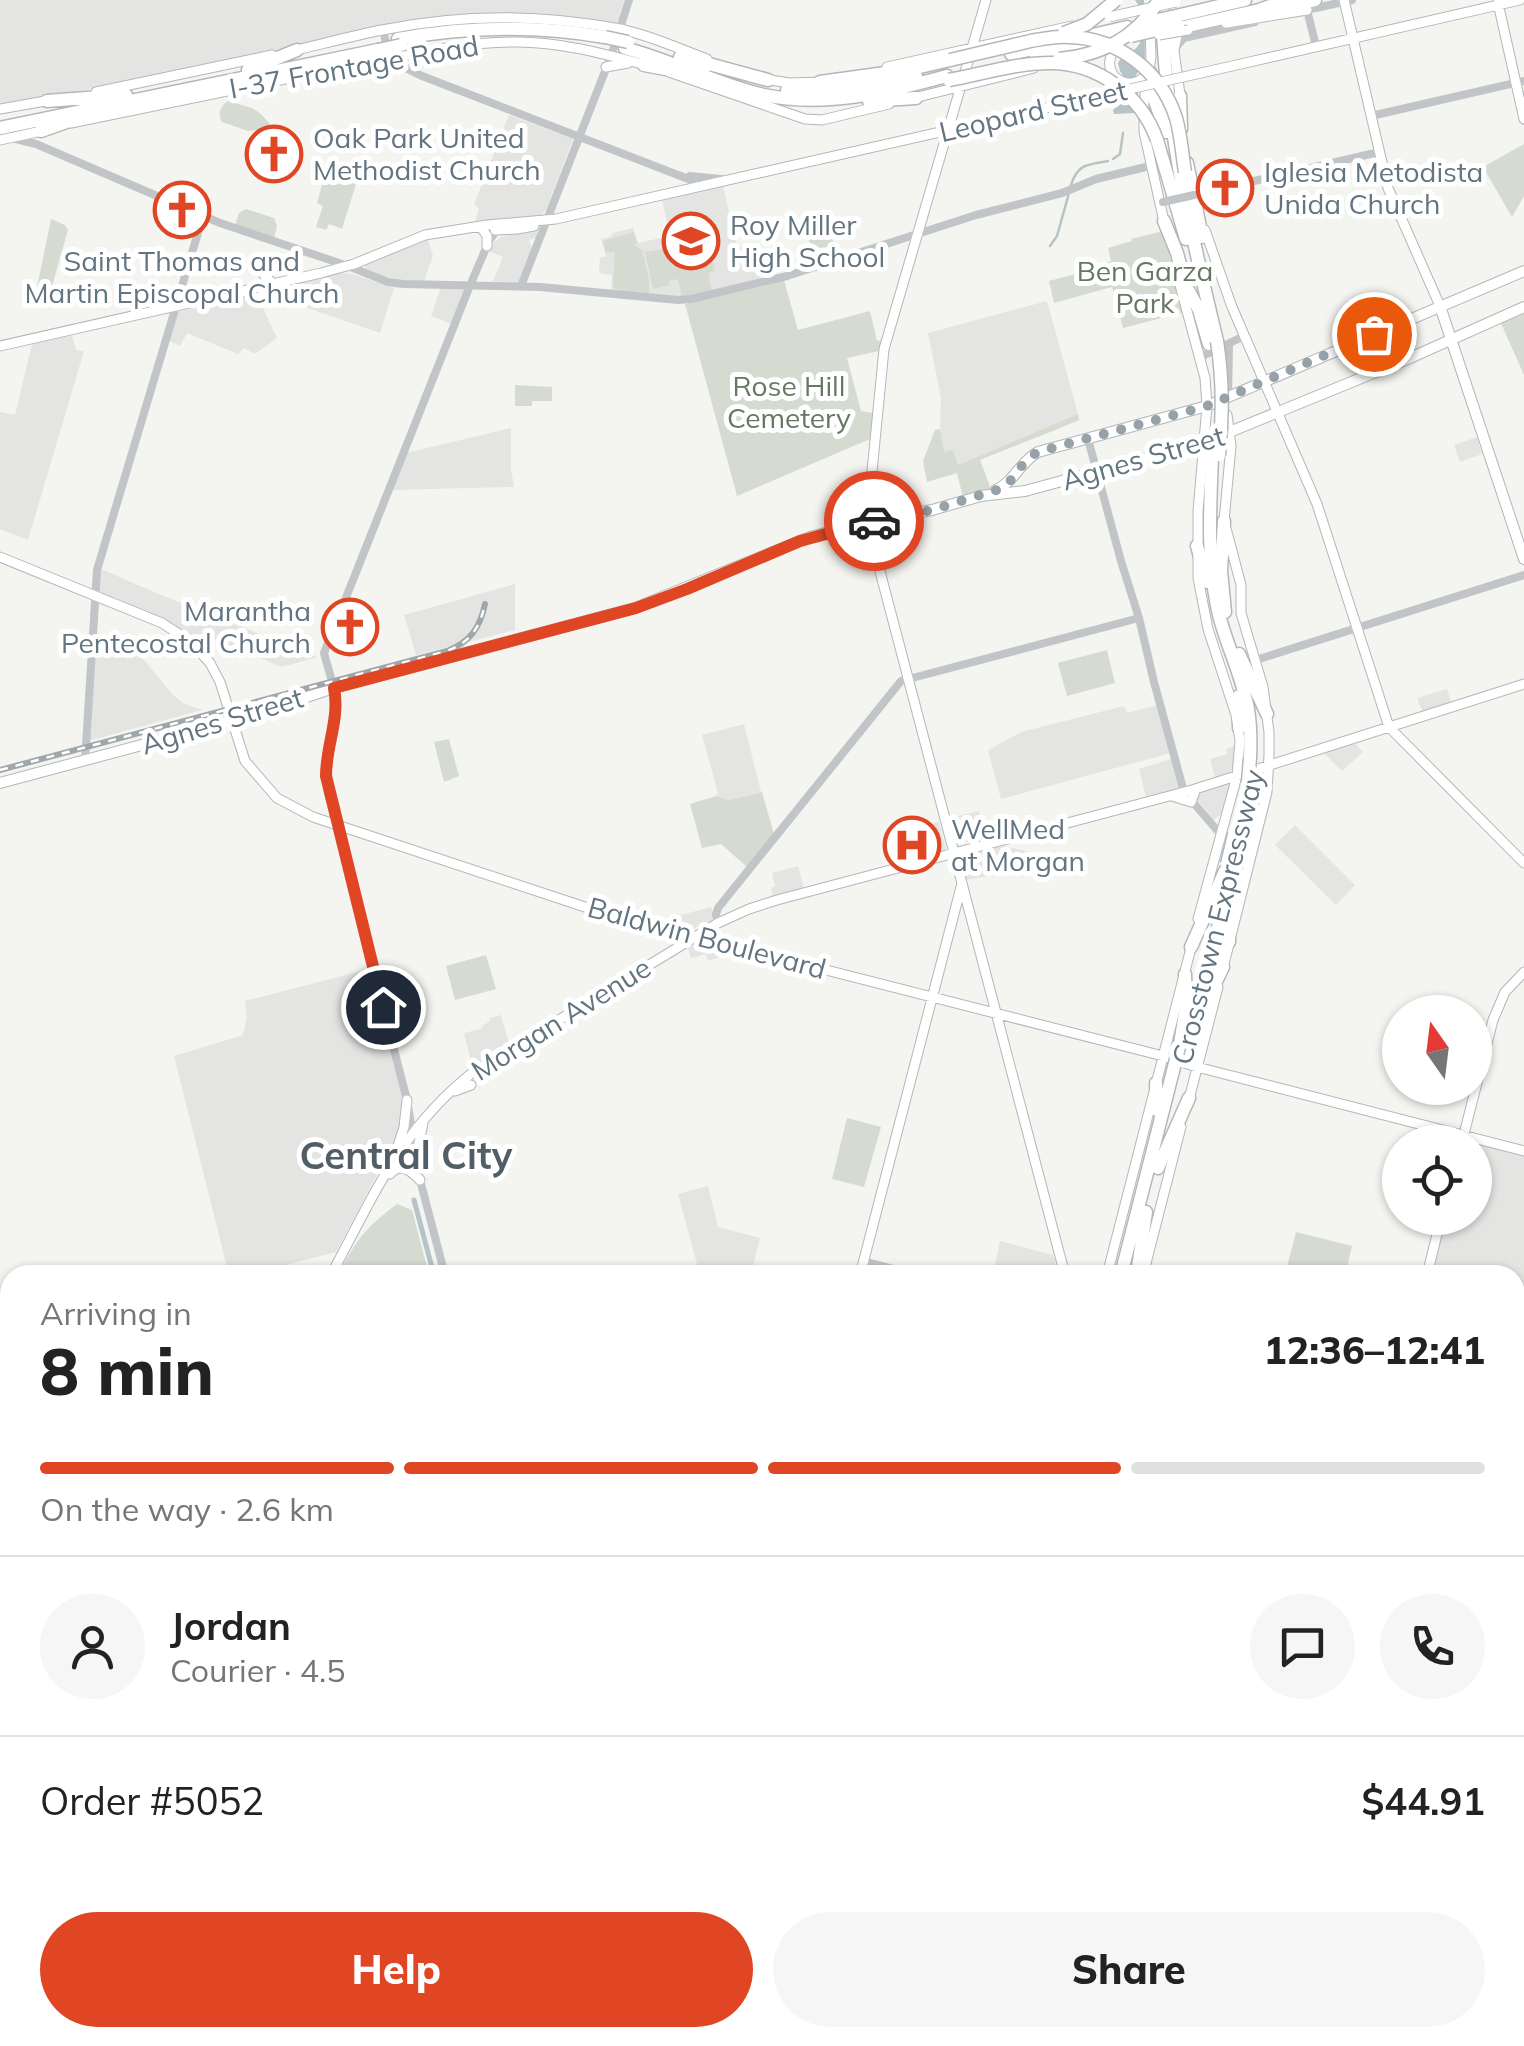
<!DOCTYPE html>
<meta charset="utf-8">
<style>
:root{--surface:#fff;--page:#f6f6f6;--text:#222;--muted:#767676;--line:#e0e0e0;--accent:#e04624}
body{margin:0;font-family:Mulish,sans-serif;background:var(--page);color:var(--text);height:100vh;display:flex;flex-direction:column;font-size:38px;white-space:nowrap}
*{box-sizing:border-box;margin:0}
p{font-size:32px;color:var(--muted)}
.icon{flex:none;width:55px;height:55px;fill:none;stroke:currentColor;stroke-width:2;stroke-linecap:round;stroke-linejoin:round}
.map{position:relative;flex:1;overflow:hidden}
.details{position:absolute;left:0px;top:1265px;width:1525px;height:782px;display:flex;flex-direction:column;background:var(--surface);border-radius:30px 30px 0 0;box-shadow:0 2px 8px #0004}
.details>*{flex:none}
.needle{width:65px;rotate:346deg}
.fabs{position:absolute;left:1382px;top:995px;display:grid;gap:20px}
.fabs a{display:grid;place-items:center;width:110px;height:110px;border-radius:50%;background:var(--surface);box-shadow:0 2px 8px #0004;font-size:50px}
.pin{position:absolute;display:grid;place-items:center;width:85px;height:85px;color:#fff;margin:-42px;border:5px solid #fff;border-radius:50%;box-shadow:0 2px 10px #0007}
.courier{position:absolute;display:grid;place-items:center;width:100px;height:100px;margin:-50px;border:8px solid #e04624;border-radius:50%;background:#fff;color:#222;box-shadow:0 2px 12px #0007}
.summary em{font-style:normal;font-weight:800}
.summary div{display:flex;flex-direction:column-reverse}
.summary{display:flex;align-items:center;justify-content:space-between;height:170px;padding:0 40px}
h1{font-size:65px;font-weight:800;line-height:75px}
.bar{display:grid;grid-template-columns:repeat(4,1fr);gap:15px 10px;align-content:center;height:120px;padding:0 40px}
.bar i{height:12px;border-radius:8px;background:var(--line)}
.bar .on{background:var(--accent)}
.bar p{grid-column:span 4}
.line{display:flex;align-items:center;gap:25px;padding:0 40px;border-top:2px solid var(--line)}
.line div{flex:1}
.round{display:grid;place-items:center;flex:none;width:105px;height:105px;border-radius:52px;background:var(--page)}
.primary-button{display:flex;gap:20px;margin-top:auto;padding:20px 40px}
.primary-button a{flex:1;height:115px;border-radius:60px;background:var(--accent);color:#fff;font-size:40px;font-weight:800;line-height:115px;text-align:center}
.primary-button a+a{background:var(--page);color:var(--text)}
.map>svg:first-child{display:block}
.built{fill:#e4e5e3}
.green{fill:#d5dbd1}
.water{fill:#b6c4c7}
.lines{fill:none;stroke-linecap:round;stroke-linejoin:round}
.stream{stroke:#b6c4c7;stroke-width:2.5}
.canal{stroke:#b6c4c7;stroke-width:5}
.secondary-casing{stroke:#b1b7bb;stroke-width:11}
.primary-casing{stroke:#b2b7ba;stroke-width:12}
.motorway-casing{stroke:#b4b7ba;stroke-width:15}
.tertiary{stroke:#c1c5c8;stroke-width:8}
.secondary{stroke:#fff;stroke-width:9}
.primary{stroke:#fff;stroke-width:10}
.motorway{stroke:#fff;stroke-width:12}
.rail-casing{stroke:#a0a7ab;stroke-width:6}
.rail{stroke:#fff;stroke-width:2.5;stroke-dasharray:8;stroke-linecap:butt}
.secondary-bridge-casing{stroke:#b1b7bb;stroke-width:11;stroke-linecap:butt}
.motorway-bridge-casing{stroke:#b4b7ba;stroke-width:15;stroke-linecap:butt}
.tertiary-bridge{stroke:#c1c5c8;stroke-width:8}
.secondary-bridge{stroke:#fff;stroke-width:9}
.motorway-bridge{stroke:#fff;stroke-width:12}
.done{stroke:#96a1a8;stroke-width:10;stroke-dasharray:0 18}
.route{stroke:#e04624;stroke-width:12}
.labels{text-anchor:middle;stroke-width:10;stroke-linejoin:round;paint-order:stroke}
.street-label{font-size:28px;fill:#637581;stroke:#fff}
.poi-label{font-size:28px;fill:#637581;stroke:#fff;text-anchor:start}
.park-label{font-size:28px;fill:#677862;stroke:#fff}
.district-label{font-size:38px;font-weight:bold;fill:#515e66;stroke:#fff}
</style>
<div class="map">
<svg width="1524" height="2046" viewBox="0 0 1524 2046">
<rect width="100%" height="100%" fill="#f4f4f0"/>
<path class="built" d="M0 0H624L616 25 571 19 387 25 158 77 0 105Z
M509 115 573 139 546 210 541 215 535 218 475 222 479 208 474 205Z
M723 186 737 247 760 244 768 277 684 297 611 290 612 275 599 273 600 257H606L601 239 612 236V233L633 228 638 243 670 236 662 200Z
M538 227 536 238 529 240 531 246H533L518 283 493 281 503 257 488 251 492 244 501 237Z
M428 239 433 256 424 281 394 280 366 269 364 265Z
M339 273 352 274 394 288 380 333 267 294 268 291Z
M441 287 466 288 451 324 431 316Z
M250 296 259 300 277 338 255 354 244 348 238 354 187 333 180 346 168 340 177 312Z
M1047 301 1078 414 958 465 944 453 943 448 940 429 941 398 928 333Z
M72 335 76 350 84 351 28 540 0 529V412L15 415 32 344Z
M511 428V470L514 487 391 490 406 453Z
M1477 437 1482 454 1460 462 1454 445Z
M101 569 161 595 318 657 282 667 204 635H189L98 594Z
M515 584V630L416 655 404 615Z
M95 636 133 651 145 661 173 695 183 703 202 710 88 741Z
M1447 689 1452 704 1425 712 1422 711 1417 698Z
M1158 705 1171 753 1001 799 988 750 1021 732 1124 706 1127 713Z
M744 724 761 792 729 800 716 796 718 793 702 735Z
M1353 741 1363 752 1342 771 1323 752Z
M1236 745 1234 770 1215 778 1210 759 1227 754 1226 749Z
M1171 759 1179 788 1146 797 1139 769Z
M1227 782 1231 787 1222 813 1214 820 1195 798 1205 790Z
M979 811 983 828 979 829 980 838 956 845 950 818Z
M939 822 946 850 896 864 889 836Z
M1295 825 1355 885 1336 905 1275 845Z
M1000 845 1034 853 1030 868 997 860 995 875 966 880 960 855Z
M798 866 804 889 773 897 771 888 775 886 772 873Z
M711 907 715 920 700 924 691 932 685 930 681 915Z
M695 942 721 948 723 956 708 961 706 954 691 958 687 946Z
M369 969 403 1097 404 1118 396 1139 336 1252 245 1275H229L174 1056 243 1035 247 1018 245 1001Z
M501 1015 509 1044 476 1066 472 1065 464 1033 481 1029 482 1026 490 1021 489 1018Z
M1475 1143 1524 1156V1376L1515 1374V1275H1431L1446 1218H1475Z
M708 1186 718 1227 760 1238 751 1275H700L678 1194Z
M1000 1241 1053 1255 1059 1275H993Z
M878 2038H945L943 2046H876Z"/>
<path class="green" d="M228 101 252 108 261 114 270 124V129L248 131 222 122C217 114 221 105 228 101Z
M1524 144V196L1512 217 1483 167Z
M325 174 356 184 342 229 329 224 326 230 316 227 323 206 317 203Z
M246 209 274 218 277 226 274 238 235 225 239 213Z
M51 219 65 225 68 230 52 286 39 290 37 287Z
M687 223C709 229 710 251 715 271L710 272 709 278 712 291 686 297H682L678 279 669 281 670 285 653 289 645 252 663 249 672 237 670 232 678 224Z
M816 225 830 231 834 246 811 249 806 227Z
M1163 231 1185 312 1123 328 1112 287 1054 303 1049 281 1106 266 1105 263 1111 261 1108 248 1132 241 1131 239Z
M634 232 637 244 634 245 642 250 649 280V294L622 291 613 287 615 251 606 253 603 241Z
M784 280 798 330 870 311 877 341 882 340 879 351 847 358 861 411 873 413 870 439 737 496 685 304Z
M1524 310V375L1500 321Z
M515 385 552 387V401H532V406H515Z
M1078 414 1079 420C1047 434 1013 446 980 460L991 489 963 497 957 473 927 482 923 461 935 430 940 429 944 452 953 450 958 465Z
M1107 650 1115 683 1067 696 1058 663Z
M449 739 459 776 444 782 434 742Z
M762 792 774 834 747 867 721 844 702 848 690 804 716 796 729 800Z
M486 955 496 989 455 1000 446 966Z
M847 1118 881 1127 864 1187 832 1179Z
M397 1204 412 1210 429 1275H338C358 1238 363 1230 397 1204Z
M1296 1232 1352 1246 1345 1275H1285Z
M9 1810 10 1910 0 1912V1822Z"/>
<path class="water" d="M1135 0H1144L1145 57 1134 80 1138 92 1134 113 1114 114 1113 110 1121 102 1126 80 1120 71 1118 63C1123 53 1135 53 1140 43L1139 6Z"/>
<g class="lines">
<path class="stream" d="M1113 159 1120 154 1123 133
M1071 185C1078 163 1088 165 1108 161
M1050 246 1057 236 1069 193"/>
<path class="canal" d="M414 1200 434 1275
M531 2046 533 2038"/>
<g class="secondary-casing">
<path id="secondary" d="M986 0 884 349 867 522 1065 1275
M1344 0 1388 188 1440 306
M1498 3 1524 119
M1226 23 1307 10
M1150 30 1151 57 1144 102V132L1165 226
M1173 43 1181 102
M1119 45C1109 54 1106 66 1115 77 1126 86 1139 85 1147 73
M292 51C322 44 352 36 382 30 460 14 542 14 620 29 650 35 679 49 707 59
M1232 66 1520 0
M350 67C403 57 457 42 512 42 558 41 605 54 649 66
M606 67 628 63
M887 67 1072 26
M669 72 805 119 822 120 889 104
M765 79 789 83 823 82
M96 92 272 55
M914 98 1034 68
M0 109 51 100
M71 123 315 73
M0 140 46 130
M481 227 487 236V246
M495 230 517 229 534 226
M1205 230 1232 307 1317 504 1389 727 1524 863
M1180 285 1205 378 1207 406 1198 511V578L1208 629 1236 715 1240 741 1237 776 1198 919
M245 292 261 300 263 291 273 284 264 275
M0 346 321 273 354 264 425 235 487 225 556 219 1112 93
M0 557 162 623 191 642 210 663 220 682 245 761 277 798 313 817 603 913 1163 1056 1197 1067 1524 1151
M1172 796 1191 802 1196 789
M1222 972 1267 792 1269 755V732L1263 687 1241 613V585L1224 521 1231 446 1227 415
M455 1091 471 1085
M1188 1103 1218 987
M1462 1142 1493 1020 1505 992 1524 972
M398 1146 404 1127 407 1100
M416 1159 423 1123
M390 1174C401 1162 410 1170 420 1180
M331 1275C373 1197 400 1130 472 1073L718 923 749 909 777 900 1192 790 1524 684
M860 1275 961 887
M1107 1275 1192 944
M1143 1275 1181 1127
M1427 1275 1441 1218
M0 1815 10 1803
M1515 1919 1524 1924
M1125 2038 1158 2046
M1090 2042 1097 2038 1113 2042 1117 2046
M660 2046 662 2038
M1227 2046 1229 2038"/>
</g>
<g class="primary-casing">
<path id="primary" d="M1440 306 1524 559
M996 490C1014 482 1020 462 1038 452L1207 406 1524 271
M0 783 257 714 333 688 635 608 810 537 867 522 932 510 981 496 1025 491 1205 442 1410 358 1524 307"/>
</g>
<g class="motorway-casing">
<path id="motorway" d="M1162 0C1163 116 1190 229 1217 341
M1277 10 1315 0
M1176 16 1245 0
M398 39C468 26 535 25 605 37
M1173 47 1176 33 1184 27 1259 10 1287 0
M625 48C672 61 717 84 764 95 827 108 887 92 947 76
M1011 54 1127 27
M1036 56 1095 44
M680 57 706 66
M698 61 768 80
M644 65 676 71
M248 70 297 50
M311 70 352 67
M1150 72 1151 90 1166 132
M820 82 907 70 950 60
M787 90 848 89 916 76
M1180 96 1181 129
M47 101 126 95
M869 101 916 98
M0 128 378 50
M41 131 72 120
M1157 140 1186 239
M1187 163 1202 237
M1164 221 1177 253 1185 284 1199 310 1209 344
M1212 457C1210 508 1207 556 1217 606 1223 637 1238 665 1245 696 1251 716 1251 737 1250 758
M1224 521 1221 571 1225 612
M1197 546 1207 582
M1239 654 1267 714
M1239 696V728
M1241 839 1255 780
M1229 942V909
M1191 947 1225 871
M1204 1006 1223 967
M1180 1044 1186 1007 1185 974
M1186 1050 1234 866
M1156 1083 1157 1110
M1158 1168 1189 1098
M1121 1275 1173 1071
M1137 1275 1146 1212
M1100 2046V2044"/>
</g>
<path class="tertiary" d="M1307 10 1316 46
M1302 11 1352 0
M384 29C385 59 397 64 422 76L691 180 694 183
M1175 48 1184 38 1255 22
M1371 116 1524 81
M0 132 12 138 36 144 220 223 348 266 388 282 403 284 540 287 678 300 691 299 787 276 976 215 1062 193 1096 179 1150 166
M690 176 721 179
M1194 195 1379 152
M521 286 611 56 629 0
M1199 353 1205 355 1244 336
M1228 397 1229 344
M1088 439 1121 561 1139 618 1154 682 1184 792 1249 867
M1256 660 1524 575
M85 761 97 570 203 216
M718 923 716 914 718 908 901 681 1139 618
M863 1261 917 1275
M445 1275 420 1180 407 1100 328 793C323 761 333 745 336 715 338 694 329 673 324 653L469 288 489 241 499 227
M1515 1447 1524 1450
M0 1505 10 1542
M0 1622 10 1619
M0 1754 10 1791
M1515 1807 1524 1813
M1515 1822 1524 1828
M75 2038 77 2046
M523 2046 526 2038
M587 2046 620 2038"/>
<use href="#secondary" class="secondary"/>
<use href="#primary" class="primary"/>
<use href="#motorway" class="motorway"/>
<g class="rail-casing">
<path id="rail" d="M0 770 447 651C470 642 480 628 485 604"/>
</g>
<use href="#rail" class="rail"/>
<g class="secondary-bridge-casing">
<path id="secondary-bridge" d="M1109 17 1176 2
M1159 35 1188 30
M1112 93 1232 66"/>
</g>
<g class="motorway-bridge-casing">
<path id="motorway-bridge" d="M1144 23 1176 16
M1064 33 1087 24 1116 0
M1131 36 1178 25
M605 37 628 42
M1030 41C1043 39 1056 36 1069 37 1118 38 1161 71 1176 118 1181 135 1182 154 1185 172
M378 50 401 45
M1059 59C1102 55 1136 38 1159 0
M950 60 1035 40
M949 80C982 74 1016 63 1050 63 1098 63 1141 95 1157 140
M1217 341C1223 379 1223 417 1219 455
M1248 782 1250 758
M1227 864 1234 834
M1173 1071 1179 1047
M1107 2046 1109 2038"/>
</g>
<path class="tertiary-bridge" d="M1163 202 1194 195"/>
<use href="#secondary-bridge" class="secondary-bridge"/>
<use href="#motorway-bridge" class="motorway-bridge"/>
</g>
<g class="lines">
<path class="done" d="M874 521 932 510 1000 489 1011 480 1027 459 1038 452 1207 406 1374 334"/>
<path class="route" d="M383 1007 326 776C326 745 340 719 334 688L636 608 687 589 800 541 874 521"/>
</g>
<defs>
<g id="church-ring" transform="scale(2.875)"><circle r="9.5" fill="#fff" stroke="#e04624" stroke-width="1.5"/><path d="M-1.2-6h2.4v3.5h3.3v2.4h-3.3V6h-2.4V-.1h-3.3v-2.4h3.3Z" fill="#e04624"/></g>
<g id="school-ring" transform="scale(2.875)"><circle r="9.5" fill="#fff" stroke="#e04624" stroke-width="1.5"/><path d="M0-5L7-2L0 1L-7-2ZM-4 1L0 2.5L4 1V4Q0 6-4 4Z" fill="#e04624"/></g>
<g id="hospital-ring" transform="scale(2.875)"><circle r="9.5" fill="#fff" stroke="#e04624" stroke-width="1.5"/><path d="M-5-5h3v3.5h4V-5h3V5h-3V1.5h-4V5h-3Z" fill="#e04624"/></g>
</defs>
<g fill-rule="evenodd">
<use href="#church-ring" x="274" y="154"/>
<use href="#church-ring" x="1225" y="188"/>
<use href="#church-ring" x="182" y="210"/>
<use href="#school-ring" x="691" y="241"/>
<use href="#church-ring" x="350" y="627"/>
<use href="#hospital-ring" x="912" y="845"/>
</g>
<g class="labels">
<g class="street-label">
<text transform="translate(354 67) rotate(-10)" y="10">I-37 Frontage Road</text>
<text transform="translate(1033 111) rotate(-13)" y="10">Leopard Street</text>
<text transform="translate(1143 458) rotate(-16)" y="10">Agnes Street</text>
<text transform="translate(222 721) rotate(-17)" y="10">Agnes Street</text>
<text transform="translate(1218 917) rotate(-76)" y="10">Crosstown Expressway</text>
<text transform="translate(707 938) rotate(15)" y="10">Baldwin Boulevard</text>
<text transform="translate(561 1019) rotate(-32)" y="10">Morgan Avenue</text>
</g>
<g class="poi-label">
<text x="313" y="148">Oak Park United<tspan x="313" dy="32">Methodist Church</tspan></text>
<text x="1264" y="182">Iglesia Metodista<tspan x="1264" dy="32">Unida Church</tspan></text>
<text x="730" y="235">Roy Miller<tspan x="730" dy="32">High School</tspan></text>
<text x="182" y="271" text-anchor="middle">Saint Thomas and<tspan x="182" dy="32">Martin Episcopal Church</tspan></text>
<text x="311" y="621" text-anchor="end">Marantha<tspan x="311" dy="32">Pentecostal Church</tspan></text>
<text x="951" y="839">WellMed<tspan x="951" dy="32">at Morgan</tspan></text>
</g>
<g class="park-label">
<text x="1145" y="281">Ben Garza<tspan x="1145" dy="32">Park</tspan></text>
<text x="789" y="396">Rose Hill<tspan x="789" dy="32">Cemetery</tspan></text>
</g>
<g class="district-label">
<text x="406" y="1169">Central City</text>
</g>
</g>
</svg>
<div class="fabs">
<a><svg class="needle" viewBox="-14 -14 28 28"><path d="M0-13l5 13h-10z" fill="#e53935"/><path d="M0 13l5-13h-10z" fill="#767676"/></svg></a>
<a><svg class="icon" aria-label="locate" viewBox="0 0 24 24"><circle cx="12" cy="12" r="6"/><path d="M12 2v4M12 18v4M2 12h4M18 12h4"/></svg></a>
</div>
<div class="pin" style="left:1374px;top:334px;background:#ea580c"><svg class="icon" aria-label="bag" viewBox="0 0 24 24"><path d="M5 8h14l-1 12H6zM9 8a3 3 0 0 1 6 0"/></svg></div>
<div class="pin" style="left:383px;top:1007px;background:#1f2937"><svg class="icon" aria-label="home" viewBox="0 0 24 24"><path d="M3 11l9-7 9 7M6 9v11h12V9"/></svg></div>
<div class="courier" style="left:874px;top:521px"><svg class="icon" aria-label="car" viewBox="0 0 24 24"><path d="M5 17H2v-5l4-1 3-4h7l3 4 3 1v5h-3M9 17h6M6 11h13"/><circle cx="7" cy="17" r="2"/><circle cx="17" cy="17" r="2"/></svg></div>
<section class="details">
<div class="summary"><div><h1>8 min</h1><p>Arriving in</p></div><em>12:36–12:41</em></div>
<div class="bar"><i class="on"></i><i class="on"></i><i class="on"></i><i></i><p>On the way · 2.6 km</p></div>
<div class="line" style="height:180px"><a class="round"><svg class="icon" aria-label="person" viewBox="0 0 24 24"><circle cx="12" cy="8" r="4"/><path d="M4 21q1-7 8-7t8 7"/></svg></a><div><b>Jordan</b><p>Courier · 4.5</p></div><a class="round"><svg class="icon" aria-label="chat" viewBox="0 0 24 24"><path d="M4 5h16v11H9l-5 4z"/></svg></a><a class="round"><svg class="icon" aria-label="phone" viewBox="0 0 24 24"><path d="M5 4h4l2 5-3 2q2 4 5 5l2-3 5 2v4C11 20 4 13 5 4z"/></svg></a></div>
<div class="line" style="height:130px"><div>Order #5052</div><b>$44.91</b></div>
<div class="primary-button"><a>Help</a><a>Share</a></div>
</section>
</div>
